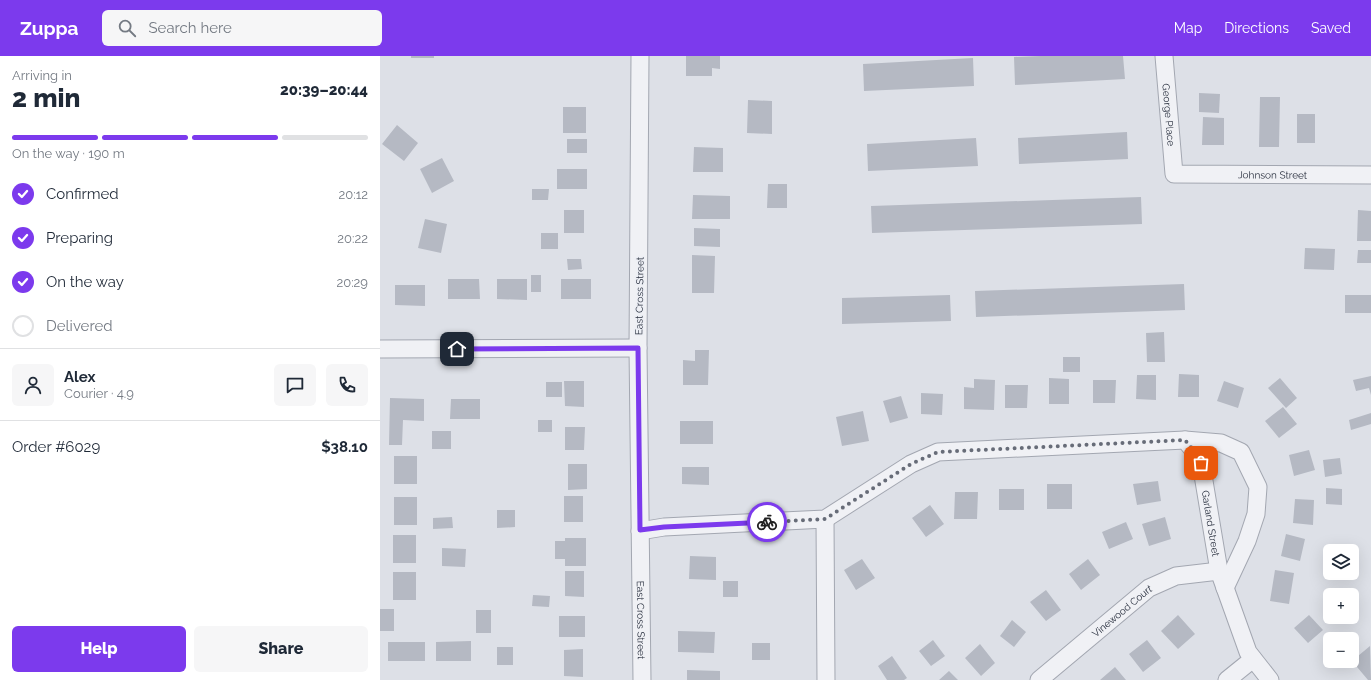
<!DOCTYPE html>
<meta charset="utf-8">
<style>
:root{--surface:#fff;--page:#f6f6f7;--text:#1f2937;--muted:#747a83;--line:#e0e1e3;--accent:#7c3aed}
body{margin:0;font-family:Raleway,sans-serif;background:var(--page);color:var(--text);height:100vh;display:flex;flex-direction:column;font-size:15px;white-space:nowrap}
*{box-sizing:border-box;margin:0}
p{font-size:13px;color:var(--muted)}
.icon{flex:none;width:22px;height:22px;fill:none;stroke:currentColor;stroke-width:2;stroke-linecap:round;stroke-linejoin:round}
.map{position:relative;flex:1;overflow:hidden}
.side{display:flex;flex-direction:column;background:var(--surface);width:380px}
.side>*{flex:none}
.fabs{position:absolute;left:943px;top:488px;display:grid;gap:8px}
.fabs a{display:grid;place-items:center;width:36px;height:36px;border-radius:6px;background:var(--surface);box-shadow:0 4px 16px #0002;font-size:20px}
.pin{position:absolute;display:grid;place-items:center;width:34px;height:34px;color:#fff;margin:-17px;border-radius:8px;box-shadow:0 2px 6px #0006}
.courier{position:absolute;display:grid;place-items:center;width:40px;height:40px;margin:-20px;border:3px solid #7c3aed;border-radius:50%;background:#fff;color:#222;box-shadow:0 1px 5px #0007}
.headline em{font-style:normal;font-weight:800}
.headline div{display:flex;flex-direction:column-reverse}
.headline{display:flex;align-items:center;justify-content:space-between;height:68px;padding:0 12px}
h1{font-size:26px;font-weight:800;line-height:30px}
.bar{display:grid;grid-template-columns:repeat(4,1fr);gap:6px 4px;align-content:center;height:48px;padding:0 12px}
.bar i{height:5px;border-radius:3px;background:var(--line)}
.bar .current{background:var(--accent)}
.bar p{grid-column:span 4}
.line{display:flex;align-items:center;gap:10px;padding:0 12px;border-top:1px solid var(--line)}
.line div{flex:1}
.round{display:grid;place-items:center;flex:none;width:42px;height:42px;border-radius:6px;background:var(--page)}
ol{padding:0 12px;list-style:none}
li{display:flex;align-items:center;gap:12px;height:44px}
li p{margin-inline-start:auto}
li .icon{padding:4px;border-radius:50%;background:var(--accent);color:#fff;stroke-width:4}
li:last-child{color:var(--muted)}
li i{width:22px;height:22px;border:2px solid var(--line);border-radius:50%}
.button{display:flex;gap:8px;margin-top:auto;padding:8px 12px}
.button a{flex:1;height:46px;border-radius:6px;background:var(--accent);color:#fff;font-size:16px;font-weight:800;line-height:46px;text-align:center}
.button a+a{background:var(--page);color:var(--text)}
header{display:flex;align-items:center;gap:24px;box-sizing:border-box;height:56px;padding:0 20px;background:var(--accent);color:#fff}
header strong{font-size:19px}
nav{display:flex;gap:22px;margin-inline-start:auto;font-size:14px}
.search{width:280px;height:36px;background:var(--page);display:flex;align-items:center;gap:10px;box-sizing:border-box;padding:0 14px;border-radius:6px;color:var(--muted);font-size:15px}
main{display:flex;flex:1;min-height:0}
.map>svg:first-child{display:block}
.building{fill:#b5b9c3}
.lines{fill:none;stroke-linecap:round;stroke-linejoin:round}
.minor-casing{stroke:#a3a7b1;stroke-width:19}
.minor{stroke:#f0f1f5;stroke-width:17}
.done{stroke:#676c78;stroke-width:4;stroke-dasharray:0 7.2}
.route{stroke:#7c3aed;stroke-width:5}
.labels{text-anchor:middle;stroke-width:3;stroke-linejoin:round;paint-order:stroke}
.street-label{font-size:10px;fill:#272e3d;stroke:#edeff5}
</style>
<header>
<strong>Zuppa</strong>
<div class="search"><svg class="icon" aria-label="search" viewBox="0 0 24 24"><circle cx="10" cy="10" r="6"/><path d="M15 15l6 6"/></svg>Search here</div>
<nav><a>Map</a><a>Directions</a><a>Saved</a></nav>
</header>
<main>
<section class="side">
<div class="headline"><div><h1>2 min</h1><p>Arriving in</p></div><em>20:39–20:44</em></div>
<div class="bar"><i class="current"></i><i class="current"></i><i class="current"></i><i></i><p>On the way · 190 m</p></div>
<ol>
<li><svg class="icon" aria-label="check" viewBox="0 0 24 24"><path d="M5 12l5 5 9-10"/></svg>Confirmed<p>20:12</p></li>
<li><svg class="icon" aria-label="check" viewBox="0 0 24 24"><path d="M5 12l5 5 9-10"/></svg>Preparing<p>20:22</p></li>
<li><svg class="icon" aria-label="check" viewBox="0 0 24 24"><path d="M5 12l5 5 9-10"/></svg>On the way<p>20:29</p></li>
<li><i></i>Delivered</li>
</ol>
<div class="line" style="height:72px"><a class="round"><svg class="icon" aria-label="person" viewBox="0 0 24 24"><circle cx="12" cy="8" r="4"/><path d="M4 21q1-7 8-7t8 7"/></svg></a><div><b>Alex</b><p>Courier · 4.9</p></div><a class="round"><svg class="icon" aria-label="chat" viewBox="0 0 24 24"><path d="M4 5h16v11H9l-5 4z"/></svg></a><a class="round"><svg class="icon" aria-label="phone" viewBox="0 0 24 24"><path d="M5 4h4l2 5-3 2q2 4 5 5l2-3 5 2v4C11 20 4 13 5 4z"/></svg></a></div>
<div class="line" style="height:52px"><div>Order #6029</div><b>$38.10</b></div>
<div class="button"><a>Help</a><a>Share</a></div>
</section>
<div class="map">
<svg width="991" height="624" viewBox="0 0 991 624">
<rect width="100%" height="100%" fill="#dde0e7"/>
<path class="building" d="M31 0H54V2H31Z
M306 0H340V13L332 12V20H306Z
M660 0H743L745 23 635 29 634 1Z
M593 2 594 30 484 35 483 8Z
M819 37 840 38 839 57 819 56Z
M880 41H900L899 91H879Z
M368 44 392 45V78L367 77Z
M183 51H206V77H183Z
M917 58H935V87H917Z
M823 61 844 62V89H822Z
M17 69 38 87 24 105 2 88Z
M747 76 748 103 639 108 638 82Z
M596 82 598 110 488 115 487 88Z
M187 83H207V97H187Z
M314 91 343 92V116H313Z
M62 102 74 125 52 137 40 113Z
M177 113H207V133H177Z
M388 128H407V152H387Z
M152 133H169L168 144H152Z
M313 139 350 140V163H312Z
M761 141 762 168 492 177 491 150Z
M184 154H204V177H184Z
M978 154 991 155V185H977Z
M45 163 67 168 61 197 38 192Z
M314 172 340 173V191L314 190Z
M161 177H178V193H161Z
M925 192 955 193 954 214 924 213Z
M978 194H991V207H977Z
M312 199 335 200 334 237H312Z
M187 203H201L202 213 188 214Z
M151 219H161V236H151Z
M68 223H99L100 243H68Z
M117 223H147V244L117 243Z
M181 223H211V243H181Z
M804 228 805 254 596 261 595 235Z
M15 229H45V250L15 249Z
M570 239 571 265 462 268V242Z
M965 239H991V257H965Z
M784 276 785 306H767L766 277Z
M315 294H329L328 329H303V304L315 305Z
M683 301H700V316H683Z
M799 318 819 319V341H798Z
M757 319H776V344L756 343Z
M991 320V339L989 332 976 335 973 324Z
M669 322 689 323V348H669Z
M900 322 917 342 906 352 888 332Z
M594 323 615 324 614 354 584 353V331L594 332Z
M713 324H736L735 347H713Z
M184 325H204V351L185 350Z
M844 325 864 332 858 352 837 345Z
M166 326H182V341H166Z
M625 329H648L647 352H625Z
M541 337 563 338 562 359 541 358Z
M521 340 528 362 510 367 503 345Z
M10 342 44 343V365L23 364 22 389H9Z
M71 343H100V363H70Z
M903 351 917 368 899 382 885 365Z
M483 355 489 385 462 390 456 361Z
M991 357V368L971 374 969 364Z
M158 364H172V376H158Z
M300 365H333V388H300Z
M185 371H205L204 394H185Z
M52 375H71V393H52Z
M929 394 935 414 914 420 909 399Z
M14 400H37V428H14Z
M960 402 962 418 945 421 943 404Z
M188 408H207V433L188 434Z
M302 411H329V429L302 428Z
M778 425 781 445 757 449 753 428Z
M667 428H692V453H667Z
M946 432 962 433V449L946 448Z
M619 433H644V454H619Z
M575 436H598L597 463H574Z
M184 440H203V466H184Z
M14 441H37V469H14Z
M915 443 934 444 933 469 913 467Z
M550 449 564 468 546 481 532 462Z
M117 454H135V471L117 472Z
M72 461 73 472 53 473V462Z
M785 461 791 483 769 490 762 468Z
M746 466 753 483 729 493 722 476Z
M906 478 925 483 920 505 901 500Z
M13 479H36V507H13Z
M185 482H206V510H185V503H175V485H185Z
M62 492 86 493 85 511 62 510Z
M310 500 336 501V524L309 523Z
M482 503 495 522 476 534 464 514Z
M708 503 720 519 701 534 689 518Z
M895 514 914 517 909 548 890 545Z
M185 515H204V541L185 540Z
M13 516H36V544H13Z
M343 525H358V541H343Z
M666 534 681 554 666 565 650 546Z
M153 539 170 540 169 551 152 550Z
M0 553H14V575H0Z
M96 554H111V577H96Z
M798 559 815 578 798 593 781 575Z
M929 559 943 574 928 587 914 572Z
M179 560H205V581H179Z
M632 564 646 576 634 591 620 580Z
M298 575 335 576 334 597 298 596Z
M553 584 565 600 551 610 539 595Z
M767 584 781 602 763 616 749 598Z
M91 585V605H56V586Z
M8 586H45V605H8Z
M372 587H390V604H372Z
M600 588 615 607 601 620 585 602Z
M990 590 991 624H988L972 605Z
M117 591H133V609H117Z
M203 593V621L184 620V594Z
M512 600 527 622 524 624H507L498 610Z
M735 611 746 624H720Z
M307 614 340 615V624H307Z
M569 615 578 624H559Z"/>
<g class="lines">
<g class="minor-casing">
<g id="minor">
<path id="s1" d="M260 0 258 292 262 624"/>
<path id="s2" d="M784 0 794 118 991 119"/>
<path d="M0 293 258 292"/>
<path d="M805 384 841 387 861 396 878 431 876 458 867 485 845 532"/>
<path d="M445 463 446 624"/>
<path id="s3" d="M260 475 284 471 445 463 531 408 558 396 805 384 819 401 821 407 839 515 868 596 890 624"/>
<path id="s4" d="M659 624 769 532 796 520 839 515"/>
<path d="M847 624 873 603"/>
</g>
</g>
<use href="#minor" class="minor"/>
</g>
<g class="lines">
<path class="done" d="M387 466 445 463 531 408 558 396 805 384 819 401 821 407"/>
<path class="route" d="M77 293 258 292 260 474 284 471 387 466"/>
</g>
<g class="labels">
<g class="street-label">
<text dy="4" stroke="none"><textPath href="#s2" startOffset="59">George Place</textPath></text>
<text dy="4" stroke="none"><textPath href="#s2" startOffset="217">Johnson Street</textPath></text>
<text transform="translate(259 240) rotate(-89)" y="4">East Cross Street</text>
<text dy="4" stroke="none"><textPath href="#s3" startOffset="654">Garland Street</textPath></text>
<text dy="4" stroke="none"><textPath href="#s4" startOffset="108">Vinewood Court</textPath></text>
<text dy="4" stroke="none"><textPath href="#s1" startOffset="564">East Cross Street</textPath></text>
</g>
</g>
</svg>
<div class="fabs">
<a><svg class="icon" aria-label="layers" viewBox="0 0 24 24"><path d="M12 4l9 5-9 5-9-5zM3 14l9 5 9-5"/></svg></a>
<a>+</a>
<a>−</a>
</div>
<div class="pin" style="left:821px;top:407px;background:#ea580c"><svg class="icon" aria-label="bag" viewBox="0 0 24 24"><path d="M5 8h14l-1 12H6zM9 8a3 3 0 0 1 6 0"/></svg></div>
<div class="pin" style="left:77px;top:293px;background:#1f2937"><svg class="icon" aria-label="home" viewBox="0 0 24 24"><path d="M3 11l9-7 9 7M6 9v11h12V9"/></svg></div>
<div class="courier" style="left:387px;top:466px"><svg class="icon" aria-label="bike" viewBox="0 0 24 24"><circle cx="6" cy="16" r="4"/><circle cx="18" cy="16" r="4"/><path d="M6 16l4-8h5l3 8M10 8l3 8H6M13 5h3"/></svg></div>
</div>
</main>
